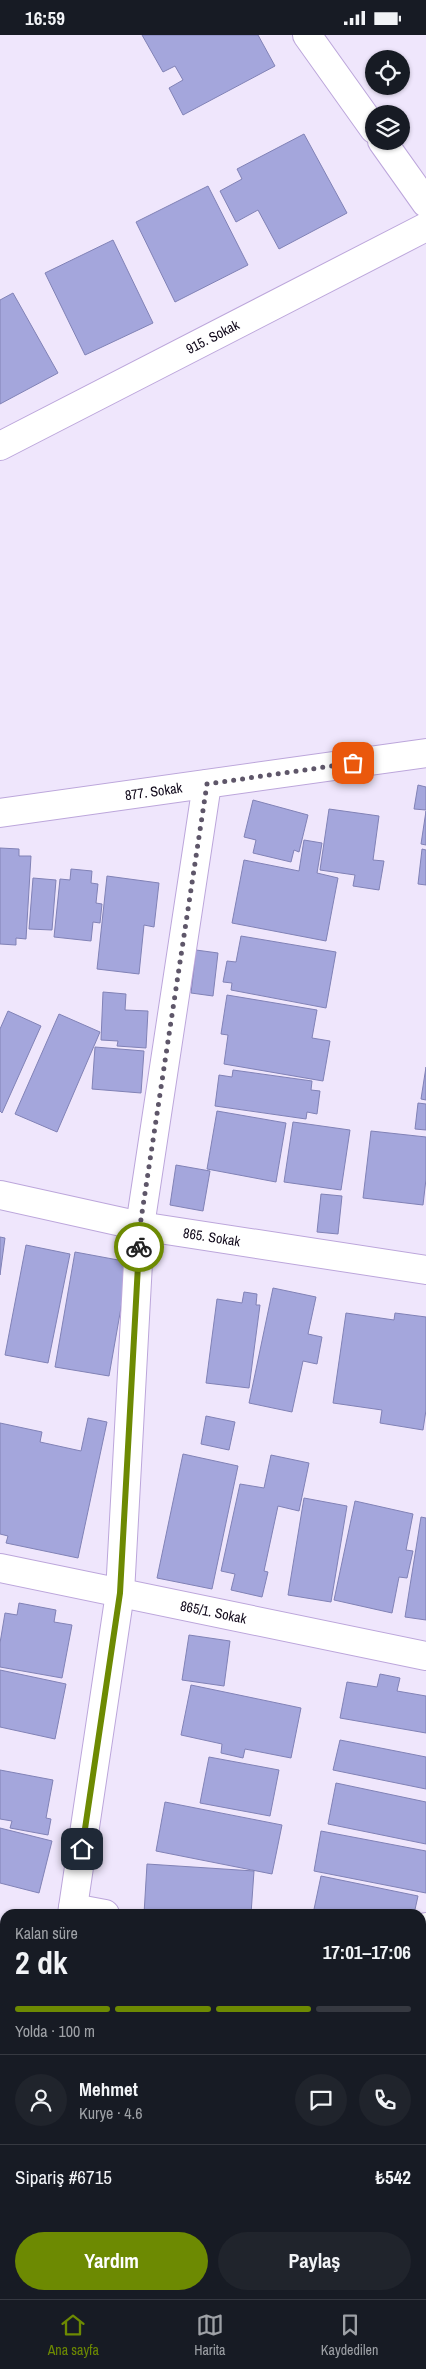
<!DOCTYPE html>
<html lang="tr">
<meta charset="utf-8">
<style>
:root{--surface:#171b24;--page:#20242c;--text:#f1f3f6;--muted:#9ea1a6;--line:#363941;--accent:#6d8a02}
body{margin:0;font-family:"Archivo Narrow",sans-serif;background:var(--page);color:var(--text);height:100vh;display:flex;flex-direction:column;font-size:19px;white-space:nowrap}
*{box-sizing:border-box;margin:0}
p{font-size:16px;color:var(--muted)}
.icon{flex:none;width:28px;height:28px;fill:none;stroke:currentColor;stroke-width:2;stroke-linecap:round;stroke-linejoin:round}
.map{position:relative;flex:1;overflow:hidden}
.sheet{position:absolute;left:0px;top:1874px;width:426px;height:391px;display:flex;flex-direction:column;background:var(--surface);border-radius:15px 15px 0 0;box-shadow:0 1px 4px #0004}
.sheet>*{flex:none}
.controls{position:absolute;left:365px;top:15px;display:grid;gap:10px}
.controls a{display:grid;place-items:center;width:45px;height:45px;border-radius:50%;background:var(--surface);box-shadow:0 1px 4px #0004;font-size:25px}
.pin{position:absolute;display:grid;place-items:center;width:42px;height:42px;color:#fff;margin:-21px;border-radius:10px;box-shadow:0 2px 8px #0006}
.courier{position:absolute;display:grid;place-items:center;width:50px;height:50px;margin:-25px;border:4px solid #6d8a02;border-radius:50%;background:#fff;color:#222;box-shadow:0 1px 6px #0007}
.summary em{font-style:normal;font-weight:700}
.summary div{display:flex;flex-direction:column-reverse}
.summary{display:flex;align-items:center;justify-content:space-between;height:85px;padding:0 15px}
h1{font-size:32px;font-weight:700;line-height:38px}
.bar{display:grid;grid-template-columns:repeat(4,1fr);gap:8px 5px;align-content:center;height:60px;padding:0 15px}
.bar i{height:6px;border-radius:4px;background:var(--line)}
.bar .current{background:var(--accent)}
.bar p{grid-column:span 4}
.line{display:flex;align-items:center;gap:12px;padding:0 15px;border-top:1px solid var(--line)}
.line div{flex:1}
.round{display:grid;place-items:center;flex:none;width:52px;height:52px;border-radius:26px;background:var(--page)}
.action{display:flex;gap:10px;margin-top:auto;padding:10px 15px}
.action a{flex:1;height:58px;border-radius:30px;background:var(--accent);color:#fff;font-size:20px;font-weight:700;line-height:58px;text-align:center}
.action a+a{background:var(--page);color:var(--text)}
.status{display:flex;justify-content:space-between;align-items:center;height:35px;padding:0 25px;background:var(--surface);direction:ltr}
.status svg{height:14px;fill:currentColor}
.tab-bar{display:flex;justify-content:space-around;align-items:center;height:70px;border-top:1px solid var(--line);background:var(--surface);font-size:14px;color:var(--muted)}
.tab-bar a{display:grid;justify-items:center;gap:2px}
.tab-bar .current{color:var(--accent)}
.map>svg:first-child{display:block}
.green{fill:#eab98e}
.building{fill:#a4a6dc;stroke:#8182b6}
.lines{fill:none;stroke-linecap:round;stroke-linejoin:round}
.minor-casing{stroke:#bca6db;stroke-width:30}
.minor{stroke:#fff;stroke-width:28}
.done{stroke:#5e5669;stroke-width:5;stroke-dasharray:0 9}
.route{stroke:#6d8a02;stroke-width:6}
.labels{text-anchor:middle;stroke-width:4.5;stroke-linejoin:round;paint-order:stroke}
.street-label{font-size:14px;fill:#10081a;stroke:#efe6fc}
</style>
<div class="status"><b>16:59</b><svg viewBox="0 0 49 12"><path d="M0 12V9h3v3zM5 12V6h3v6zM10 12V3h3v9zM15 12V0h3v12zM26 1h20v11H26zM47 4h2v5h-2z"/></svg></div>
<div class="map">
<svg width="426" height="2264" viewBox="0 0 426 2264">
<rect width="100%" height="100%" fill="#efe6fc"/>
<path class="green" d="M426 2000V2138L421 2135V2024Z"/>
<path class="building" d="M142 0H258L275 31 183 80 169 53 183 45 175 31 163 37Z
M304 99 347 178 279 214 258 175 236 187 220 156 242 144 237 134Z
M208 151 248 230 175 267 136 187Z
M113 205 153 288 85 320 45 238Z
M13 258 58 338 0 369V265Z
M418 750 426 752V775L414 774Z
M253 765 308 780 299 817 294 815 291 827 253 818 256 805 244 802Z
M329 774 379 781 373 825 384 826 379 855 353 851 355 840 320 835Z
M426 776V810L421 809Z
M304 805 322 808 317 838 338 843 326 906 232 888 244 825 299 836Z
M0 813 19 814V821H31L26 904 16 903V910L0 909Z
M422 814 426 815V850L418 849Z
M71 834 92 836 91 848 98 849 96 868 102 869 100 888 93 887 91 906 54 902 60 844 70 845Z
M107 841 159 848 154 892 144 890 139 939 97 934Z
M33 843 56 845 52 895 29 894Z
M241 901 336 917 326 973 231 955 232 948 223 947 227 926 236 927Z
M196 915 218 918 213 961 191 958Z
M103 957 126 959 125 975 148 976 146 1013 117 1011 118 1006 101 1005Z
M227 960 317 975 312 1003 330 1006 323 1046 224 1029 228 1000 221 999Z
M8 976 41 991 2 1078 0 1076V994Z
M59 979 100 997 57 1097 15 1079Z
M95 1012 144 1016 141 1058 92 1054Z
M426 1032V1065L421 1064Z
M233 1035 312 1046 311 1055 320 1056 317 1079 307 1077 306 1084 215 1071 219 1040 232 1042Z
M418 1068 426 1069V1095L415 1094Z
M217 1076 286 1088 276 1147 207 1134Z
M293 1087 350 1095 341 1155 284 1147Z
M371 1096 426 1102V1144L423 1170 363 1163Z
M176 1130 210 1136 203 1176 170 1170Z
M321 1159 342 1161 338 1199 317 1197Z
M0 1202 5 1203 0 1240Z
M26 1210 70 1219 48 1328 5 1320Z
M75 1217 129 1227 109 1341 55 1332Z
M273 1253 316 1262 308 1299 322 1302 317 1329 303 1326 292 1377 249 1368Z
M244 1257 257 1259 256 1270H260L249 1353 206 1348 217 1264 242 1268Z
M346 1278 394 1285 395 1278 426 1282V1375L423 1395 380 1388 382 1375 333 1368Z
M206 1381 235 1387 229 1415 201 1409Z
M88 1383 107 1387 78 1523 6 1508 8 1501 0 1499V1388L42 1397 40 1407 81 1416Z
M183 1419 238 1431 212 1554 157 1543Z
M271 1420 309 1428 299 1476 278 1471 264 1536 268 1537 262 1562 231 1555 235 1539 221 1536 240 1449 264 1453Z
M304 1463 347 1471 331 1567 288 1560Z
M355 1466 413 1479 406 1515 413 1516 407 1543 399 1542 392 1578 334 1565Z
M421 1482 426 1483V1585L405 1582Z
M19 1568 56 1575 54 1587 72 1590 62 1643 0 1632V1608L5 1578 17 1580Z
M189 1600 230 1606 224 1651 182 1645Z
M0 1635 66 1649 55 1704 0 1692Z
M380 1639 400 1643 397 1656 426 1661V1698L340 1683 347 1647 377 1652Z
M191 1650 301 1673 291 1723 245 1714 243 1723 221 1718 222 1709 181 1700Z
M340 1705 426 1722V1754L333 1735Z
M209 1722 279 1735 270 1781 200 1768Z
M0 1735 53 1745 46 1783 51 1784 48 1800 10 1793 12 1786 0 1784Z
M336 1748 426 1767V1809L328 1789Z
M165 1767 282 1790 272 1839 156 1816Z
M0 1793 52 1806 39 1858 0 1848Z
M321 1796 426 1816V1858L314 1836Z
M147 1829 254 1836 251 1879H144Z
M321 1841 418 1861 414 1879H313Z
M0 1891 5 1894V1927L0 1937Z
M127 2260H173L167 2264H130Z
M330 2260H376L374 2264H328Z
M381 2260H415L413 2264H379Z"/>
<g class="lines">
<g class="minor-casing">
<g id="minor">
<path d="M307 0 374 94"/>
<path d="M382 106 426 168"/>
<path id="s1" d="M0 411 426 192"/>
<path id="s2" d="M0 778 426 718"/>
<path id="s3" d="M0 1160 140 1191 426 1235"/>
<path id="s4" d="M0 1533 426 1621"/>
<path d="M73 1873 105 1879"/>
<path d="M72 1879 120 1558 140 1191 207 749"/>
<path d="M421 1910 426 1892"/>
<path d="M421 1942 426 1943"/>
<path d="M421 2155 426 2157"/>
<path d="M5 2192 2 2203 5 2208"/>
<path d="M39 2260 42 2264"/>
</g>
</g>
<use href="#minor" class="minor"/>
</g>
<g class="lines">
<path class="done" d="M139 1212 140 1191 207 749 353 728"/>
<path class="route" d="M82 1814 120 1558 139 1212"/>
</g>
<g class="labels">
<g class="street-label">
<text dy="5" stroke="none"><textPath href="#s1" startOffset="239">915. Sokak</textPath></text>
<text dy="5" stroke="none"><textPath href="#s2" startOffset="155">877. Sokak</textPath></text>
<text dy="5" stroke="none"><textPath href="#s3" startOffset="216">865. Sokak</textPath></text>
<text dy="5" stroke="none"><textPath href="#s4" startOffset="218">865/1. Sokak</textPath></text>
</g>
</g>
</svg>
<div class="controls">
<a><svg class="icon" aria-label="locate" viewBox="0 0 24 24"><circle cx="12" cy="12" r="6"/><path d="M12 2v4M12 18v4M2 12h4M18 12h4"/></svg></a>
<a><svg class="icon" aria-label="layers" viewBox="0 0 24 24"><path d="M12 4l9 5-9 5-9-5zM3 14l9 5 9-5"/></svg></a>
</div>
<div class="pin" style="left:353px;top:728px;background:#ea580c"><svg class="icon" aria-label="bag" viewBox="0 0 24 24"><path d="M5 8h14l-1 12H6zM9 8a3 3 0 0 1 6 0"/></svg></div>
<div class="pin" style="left:82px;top:1814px;background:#1f2937"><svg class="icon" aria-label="home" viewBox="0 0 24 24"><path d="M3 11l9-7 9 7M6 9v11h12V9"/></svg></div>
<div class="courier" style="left:139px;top:1212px"><svg class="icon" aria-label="bike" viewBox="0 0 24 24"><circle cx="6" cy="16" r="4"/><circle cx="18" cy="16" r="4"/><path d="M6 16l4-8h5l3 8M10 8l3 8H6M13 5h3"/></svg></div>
<section class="sheet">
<div class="summary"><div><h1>2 dk</h1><p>Kalan süre</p></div><em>17:01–17:06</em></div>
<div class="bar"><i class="current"></i><i class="current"></i><i class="current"></i><i></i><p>Yolda · 100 m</p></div>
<div class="line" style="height:90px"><a class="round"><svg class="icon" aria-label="person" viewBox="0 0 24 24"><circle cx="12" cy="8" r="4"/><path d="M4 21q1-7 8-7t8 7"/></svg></a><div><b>Mehmet</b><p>Kurye · 4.6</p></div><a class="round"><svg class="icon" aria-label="chat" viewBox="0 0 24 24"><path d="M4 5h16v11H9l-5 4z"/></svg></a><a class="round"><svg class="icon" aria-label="phone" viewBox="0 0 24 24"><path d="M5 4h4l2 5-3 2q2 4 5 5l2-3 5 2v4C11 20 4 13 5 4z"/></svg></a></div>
<div class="line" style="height:65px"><div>Sipariş #6715</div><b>₺542</b></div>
<div class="action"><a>Yardım</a><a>Paylaş</a></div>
</section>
</div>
<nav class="tab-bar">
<a class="current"><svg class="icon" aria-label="home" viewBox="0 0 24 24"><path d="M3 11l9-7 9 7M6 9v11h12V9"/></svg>Ana sayfa</a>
<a><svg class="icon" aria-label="map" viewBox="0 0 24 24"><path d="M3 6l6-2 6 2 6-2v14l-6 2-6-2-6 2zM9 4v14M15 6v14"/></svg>Harita</a>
<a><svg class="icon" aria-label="saved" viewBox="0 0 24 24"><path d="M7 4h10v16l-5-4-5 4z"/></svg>Kaydedilen</a>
</nav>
